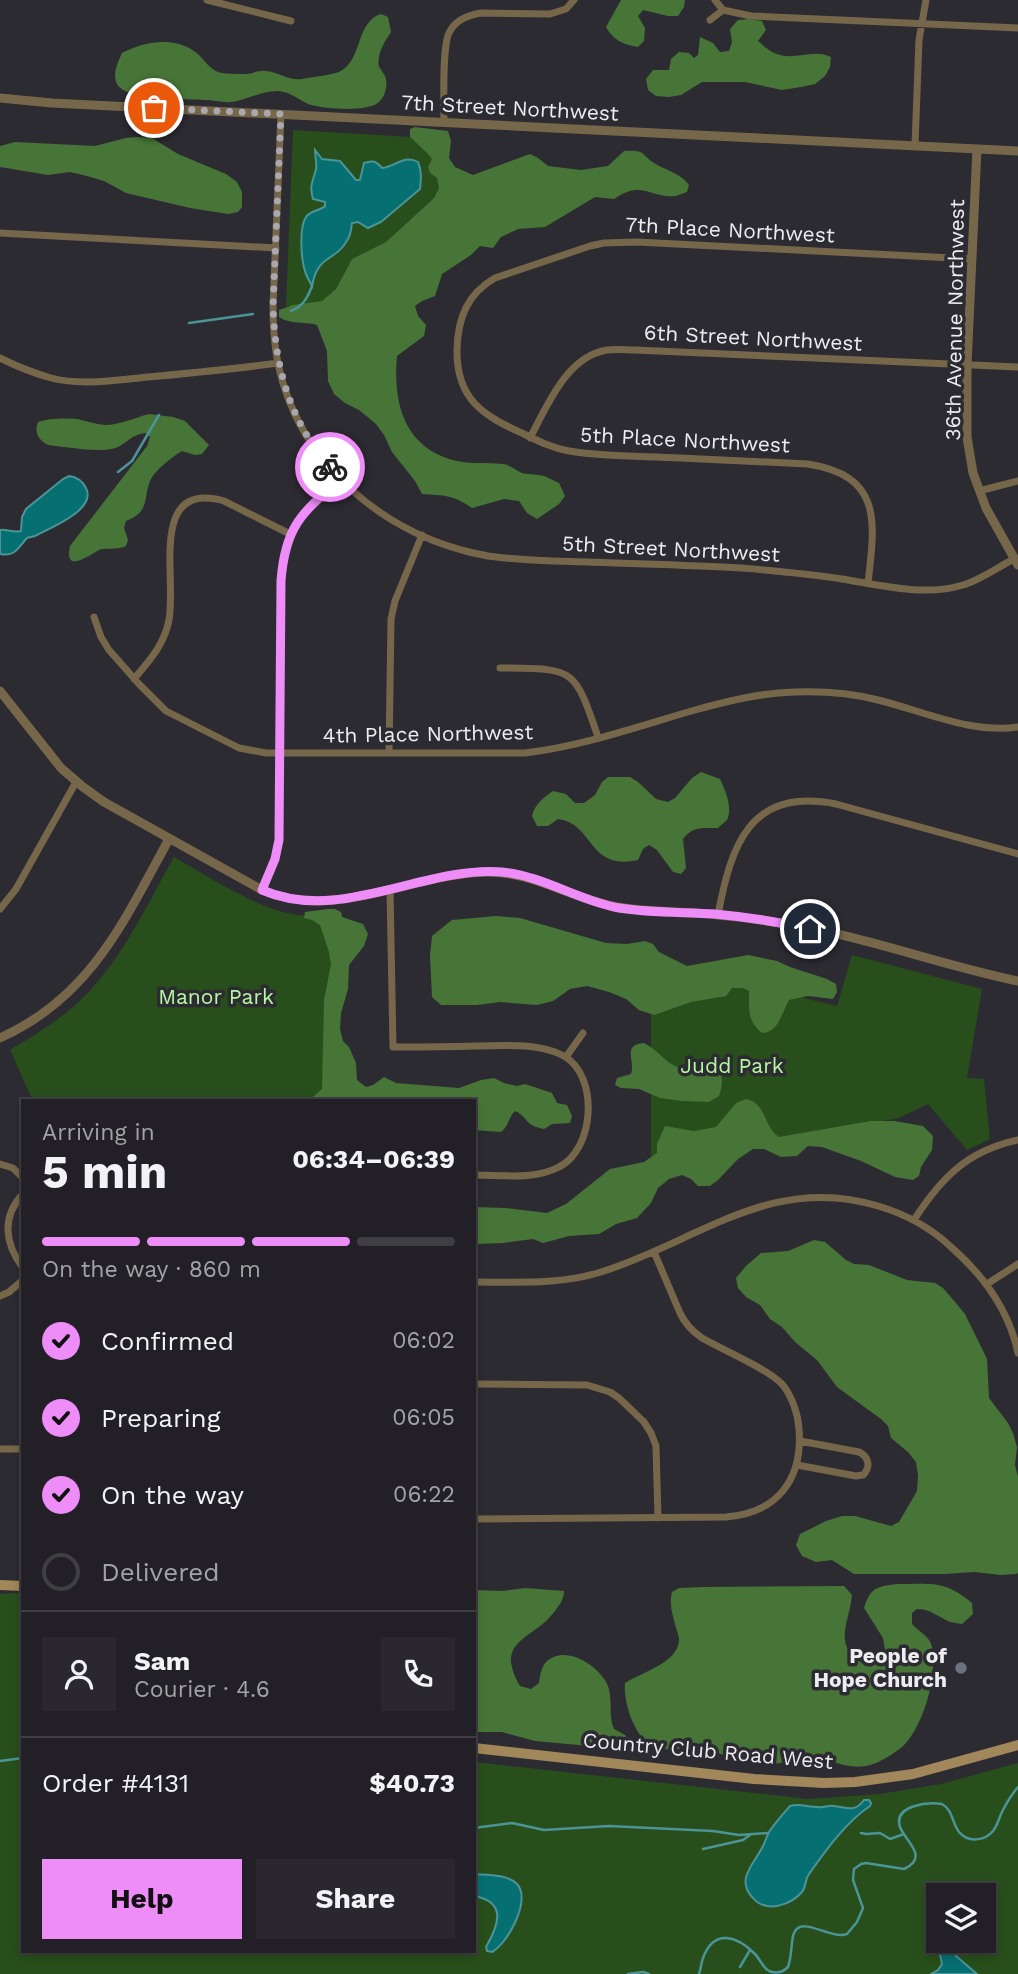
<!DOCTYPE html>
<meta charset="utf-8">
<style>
:root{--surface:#222026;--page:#2a282e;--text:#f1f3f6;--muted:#a2a3a7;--line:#3f3e43;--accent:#ee8cf8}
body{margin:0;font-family:"Work Sans",sans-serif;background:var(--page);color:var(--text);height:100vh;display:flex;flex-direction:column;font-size:26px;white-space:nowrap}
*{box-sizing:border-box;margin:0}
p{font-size:23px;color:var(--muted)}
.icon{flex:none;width:38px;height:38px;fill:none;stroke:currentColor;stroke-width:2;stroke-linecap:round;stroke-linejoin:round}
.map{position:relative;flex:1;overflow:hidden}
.side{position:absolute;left:21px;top:1099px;width:455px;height:854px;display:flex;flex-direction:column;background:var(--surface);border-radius:0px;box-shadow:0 4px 10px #0003,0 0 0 2px var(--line)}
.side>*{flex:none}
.controls{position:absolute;left:926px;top:1883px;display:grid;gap:14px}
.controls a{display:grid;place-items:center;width:70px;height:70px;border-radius:0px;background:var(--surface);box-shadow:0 4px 10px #0003,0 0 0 2px var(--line);font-size:35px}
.pin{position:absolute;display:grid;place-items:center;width:60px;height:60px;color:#fff;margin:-30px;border:4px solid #fff;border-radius:50%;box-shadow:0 2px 7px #0007}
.courier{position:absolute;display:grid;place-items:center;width:70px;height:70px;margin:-35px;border:5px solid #ee8cf8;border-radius:50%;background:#fff;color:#222;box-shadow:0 2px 9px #0007}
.head em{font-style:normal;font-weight:700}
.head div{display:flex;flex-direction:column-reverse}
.head{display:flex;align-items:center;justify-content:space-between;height:119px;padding:0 21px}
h1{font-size:46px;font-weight:700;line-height:52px}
.bar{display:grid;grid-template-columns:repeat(4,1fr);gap:10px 7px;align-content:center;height:84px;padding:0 21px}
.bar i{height:9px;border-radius:5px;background:var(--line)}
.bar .on{background:var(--accent)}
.bar p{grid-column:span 4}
.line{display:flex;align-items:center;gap:18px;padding:0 21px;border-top:2px solid var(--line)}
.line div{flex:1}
.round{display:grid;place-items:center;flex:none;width:74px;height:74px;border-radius:0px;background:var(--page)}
ol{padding:0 21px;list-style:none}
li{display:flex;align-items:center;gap:21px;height:77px}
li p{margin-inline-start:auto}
li .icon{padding:7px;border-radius:50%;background:var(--accent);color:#111;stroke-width:4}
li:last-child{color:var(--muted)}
li i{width:38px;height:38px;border:4px solid var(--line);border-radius:50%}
.button{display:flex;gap:14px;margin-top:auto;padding:14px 21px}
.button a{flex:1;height:80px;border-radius:0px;background:var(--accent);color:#111;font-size:28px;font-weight:700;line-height:80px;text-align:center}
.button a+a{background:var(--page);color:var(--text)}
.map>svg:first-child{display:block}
.green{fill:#284f1b;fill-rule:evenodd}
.forest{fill:#477538}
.water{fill:#066f71;stroke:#4b9497;stroke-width:2}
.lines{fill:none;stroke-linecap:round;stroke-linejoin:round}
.stream{stroke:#4b9497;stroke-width:2.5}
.minor{stroke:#77674a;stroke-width:7}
.tertiary{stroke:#77674a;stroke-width:9}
.secondary{stroke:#a18759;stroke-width:10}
.done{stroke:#aaa8ae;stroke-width:7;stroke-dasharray:0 12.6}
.route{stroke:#ee8cf8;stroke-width:9}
.worship-dot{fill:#6b7280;stroke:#2d2b32;stroke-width:2.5}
.labels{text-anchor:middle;stroke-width:7;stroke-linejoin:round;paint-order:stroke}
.street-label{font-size:21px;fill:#edecf0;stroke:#2d2b32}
.park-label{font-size:21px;fill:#b6f8a1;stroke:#2d2b32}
.poi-label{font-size:21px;font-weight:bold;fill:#edecf0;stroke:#2d2b32;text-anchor:end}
</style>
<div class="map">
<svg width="1018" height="1974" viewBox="0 0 1018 1974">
<rect width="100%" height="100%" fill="#2d2b32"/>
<path class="green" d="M293 130 410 137 427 153 432 159 430 173 437 178 439 188 434 198 386 242 352 259 336 289 322 301 286 307Z
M174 857C209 877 257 909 297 915 309 917 323 914 335 914L334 1101H33L10 1050C31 1037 53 1024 72 1008 119 967 144 910 174 857Z
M852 955 982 989 967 1078 984 1079 990 1139 967 1150 928 1104 899 1118 726 1150 651 1178V974L759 987 837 1006Z
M13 1593 23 1594V1951H474V1762L809 1799 880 1794 941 1784 1018 1763V1974H0V1594ZM938 1895H984V1941H938Z"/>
<path class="forest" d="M621 0H685L684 7 678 16H668L643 10 638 16 645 28 644 41 638 47C624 45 613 40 606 27Z
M381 14 388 17 391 32C385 41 376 55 379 67 380 68 384 74 385 76 388 83 386 95 380 101 370 113 322 109 308 104 298 99 290 92 279 91 263 90 247 100 232 102 223 103 213 100 205 100 188 99 126 101 117 84 112 74 118 62 122 53 144 42 171 36 194 51 202 56 208 68 218 72 225 74 237 74 245 74 252 74 258 70 266 71 279 72 288 81 302 79 311 77 332 75 339 72 363 61 355 22 381 14Z
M749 19 762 21 766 30 758 41C764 46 770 52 777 54 795 61 813 48 831 57L830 67 825 76 815 84 801 87 782 90 745 82H702L681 95 669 97 656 96 648 90 646 79 653 70H669L671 59 679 52 689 53 694 58 698 55 700 37 713 43 720 52 729 51 732 42 730 29 738 20Z
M415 127 448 131 451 141 449 158 455 167 473 175 530 154 538 158 548 166 581 170 608 166 624 151C630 151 637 150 642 153 645 155 647 158 651 161 663 170 680 172 689 185L687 192C683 193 680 195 676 196 651 199 642 179 614 199L595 197 545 227 518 229 501 237 493 248 480 246 471 255 442 274 435 296 422 301 415 306 418 316 426 325 424 336 397 356C393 399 402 444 449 459 467 465 485 462 503 464 510 465 516 470 522 473 529 475 537 474 544 476 549 478 554 481 559 483L565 496 559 504 537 519 527 513 519 501 504 499 472 508C452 494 445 496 422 494L415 481 392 452 384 435 376 424 359 410 345 403 334 394 328 381 327 351 317 325C304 321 291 325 279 317V310L293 305 322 301 336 289 352 259 386 242 434 198 439 188 437 178 430 173 428 167 432 159 427 153 410 137V129Z
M137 137 152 138 178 154 226 174 237 182 242 192V207L238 212 228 214 190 208 126 193 104 181 87 176 70 172 48 175 0 167V146L15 142 95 146 126 138Z
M149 414 173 417 185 421 209 445 202 454 195 455 182 451C172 457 155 470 150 481 143 499 150 512 126 521L124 528 128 540 126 546C117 550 111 548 102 549 95 550 63 578 70 546L147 446 150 437 146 433C129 434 126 447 111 449 94 452 66 447 48 445 38 440 34 432 38 422 49 418 66 418 77 419 87 421 95 424 105 425 120 425 134 418 149 414Z
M701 772 720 779C725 790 733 807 727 820 726 821 719 827 718 828 703 828 692 826 683 839L686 868 681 874 673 872 657 850 649 845 643 849 638 860C587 871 595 824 558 819L548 826H537L532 816C535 804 543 798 553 791L566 794 575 803H584L595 795 602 782 608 777H630L638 782 656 799 668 802 675 798 692 778Z
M328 909H335L341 912 342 917 363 924 368 934 364 946 349 965 348 989 341 1013 340 1029 343 1041 349 1047 356 1063 357 1080 366 1087 373 1085 384 1077 396 1083 459 1088 481 1080 494 1078 504 1083 517 1086 525 1084 552 1093 557 1103 567 1105 572 1116 570 1123 552 1124 544 1129C523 1125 530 1118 515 1111 508 1118 509 1126 501 1132L474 1130V1101H299L301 1097H313L322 1089 324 1000 331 964 329 952 320 925 312 920 304 918 305 912Z
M496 916 520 918 606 943 627 944 645 941 653 944 659 952 687 966 748 955 777 961 790 967 827 979 836 984 837 992 833 999 808 996 789 1000C781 1014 779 1032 762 1033 747 1021 749 1009 749 991L743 988H732L726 996 691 1002 654 1015 639 1010 626 999 609 992 587 986 570 989 553 1001 537 1005 500 1002 477 1005H441L432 997 430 955 432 936 452 920Z
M644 1043C666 1054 672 1079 703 1063 723 1067 725 1078 719 1096L709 1102 682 1101 660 1098 639 1089 621 1088 615 1085 617 1078 631 1074C636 1061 621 1045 644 1043Z
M746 1099C767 1103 763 1127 779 1137L871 1121H894L923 1126 933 1136 932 1150 921 1167 919 1176 913 1180 895 1177 861 1161 822 1147 808 1146 797 1156 781 1157 764 1149H753L738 1159 718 1180 710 1186H698L691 1179 682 1175 669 1179 658 1188 651 1203 637 1218 616 1224 599 1234 569 1236 543 1243 533 1239 503 1243 474 1244V1207L505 1208 547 1213 566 1204 610 1169 644 1162 657 1153V1144L665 1126 694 1131 716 1127 736 1103Z
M814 1240 825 1242 846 1260 854 1264 869 1265 907 1280 935 1283 943 1288 955 1302 965 1314 987 1359 989 1398 1008 1423 1013 1433 1017 1447 1015 1465 1018 1477V1573L1016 1574 1001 1575 974 1572 945 1574H854L832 1560 816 1562 802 1556 796 1545 800 1534 826 1521 842 1516H855L891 1526 899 1522 917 1491 918 1475 916 1462 908 1452 891 1438 888 1426 881 1419 837 1387 817 1360 795 1342 782 1327 770 1319 760 1305 746 1297 738 1288 736 1278 746 1266 761 1253 788 1251Z
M897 1584C931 1584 945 1580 972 1603L973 1614 962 1624C958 1623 954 1623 950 1622 938 1617 931 1609 917 1609L912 1613V1624C919 1632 930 1636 932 1647 938 1675 923 1728 902 1747 893 1754 881 1762 870 1765 849 1771 833 1759 813 1759 805 1758 799 1761 792 1762 783 1763 757 1765 749 1763 732 1760 716 1750 698 1748 684 1747 669 1752 655 1747 635 1740 623 1702 625 1683 642 1672 678 1663 679 1640 679 1635 676 1629 675 1624 672 1613 669 1603 672 1592L679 1588 703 1587 844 1586 852 1595C849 1625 831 1647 866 1665L874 1662 885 1650 883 1638 864 1608C871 1587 876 1587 897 1584Z
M525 1588 564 1591C564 1599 560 1604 555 1611 533 1641 493 1639 520 1686L531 1689 539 1683C540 1676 541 1668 546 1662 565 1643 600 1666 608 1686 613 1700 608 1716 614 1729L625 1735 633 1744 631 1748 622 1749 535 1741 502 1732H474V1590L502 1591Z"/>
<path class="water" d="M315 150 322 159 340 161 356 180H360L364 163C373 160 376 161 382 168 395 167 404 154 418 162 422 171 421 180 420 189L381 222 368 228 358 222 352 223C351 229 351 234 348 239 335 263 318 253 312 286 310 282 306 276 305 271 301 259 299 227 306 217 311 210 320 211 325 206V202L313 199C309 186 313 181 316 169 317 162 315 157 315 150Z
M69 476C77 477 82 480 86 488 97 510 50 528 35 536L27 538C18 548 15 557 0 554V530C8 529 13 533 21 531L22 517 26 509 63 479Z
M864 1800H869L871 1803 870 1806C845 1823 826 1850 809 1874 804 1881 807 1887 801 1893 793 1902 778 1908 767 1906 761 1905 757 1903 753 1898 735 1880 754 1864 763 1846 765 1842 767 1836 769 1832 775 1823 783 1814 790 1806 800 1803 807 1807 817 1807 823 1808 829 1805 834 1806 846 1807 855 1813 864 1800Z
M474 1874C487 1875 507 1874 517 1884 532 1900 507 1944 492 1952L487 1951 486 1947C498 1926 508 1902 474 1896Z
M942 1941H955L956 1956 977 1974H931L938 1970 942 1964 939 1950Z"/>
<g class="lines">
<path class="stream" d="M291 311C303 306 307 299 312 286
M189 323 253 314
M118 472 132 461 159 415
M0 1761 23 1758
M474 1828 512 1823 544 1830 609 1826 713 1831 739 1835 768 1833
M861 1833 866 1834 880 1833 890 1839 904 1834
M703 1849 743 1840 750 1835
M740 1967 750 1950
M628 1974 643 1972 649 1974
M699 1974C701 1969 701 1963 703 1958 714 1928 737 1936 755 1954 760 1959 763 1968 769 1971 776 1974 783 1972 788 1967 792 1957 791 1939 794 1933 802 1915 830 1940 847 1934L857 1922 863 1908 853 1880 854 1869 861 1864 866 1863 904 1869C930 1857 905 1841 900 1827 893 1805 928 1802 942 1804 953 1810 952 1823 959 1832 968 1843 985 1841 993 1831 998 1825 999 1817 1003 1810 1007 1802 1012 1794 1018 1787"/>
<path class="minor" d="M207 0 291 21
M715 0 723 10 751 16 1018 28
M710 20 723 10
M281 114 273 306C273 325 274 344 278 364 300 466 387 538 488 556 521 561 555 561 588 562 640 564 691 565 742 568 775 571 809 574 842 579 880 585 924 597 963 585 980 580 998 567 1014 559
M444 122C444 104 442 47 449 33 455 20 468 15 481 13L550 14 566 9 574 0
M915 145 919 40 926 0
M0 233 276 248
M0 358C16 366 33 373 51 378 82 386 116 380 148 377 191 373 235 369 278 363
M530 438C547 406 567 356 607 350 616 349 626 350 635 350L1018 367
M979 491 1018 481
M868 583C875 522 883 476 808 464 766 462 723 460 680 458 643 456 605 457 569 451 552 448 538 441 524 434 483 416 456 399 457 349 458 318 467 294 495 278L590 246 604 243 637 242 972 259
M94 617 101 637 109 650 139 684 166 711 239 748 266 753H525C583 746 639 726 695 710 728 701 760 693 794 692 822 691 851 693 878 700 923 711 971 734 1018 727
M500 668C574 669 574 666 598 737
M134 679C150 660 164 645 169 620 177 577 148 480 224 501L290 534
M389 753 391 619 395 601 422 535
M262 890 275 859 279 840 281 581C285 526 301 514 340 479
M390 890 393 1047C420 1047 447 1047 474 1046 503 1046 537 1042 564 1056 599 1076 595 1149 559 1167 535 1180 501 1175 474 1175
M0 909 16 889 76 782
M718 915C731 845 750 787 836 804L1018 854
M566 1057 583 1033
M0 1164 13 1168 23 1178
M23 1194C1 1217 5 1244 23 1268
M914 1220C941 1178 967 1151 1018 1140
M474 1282C516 1282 560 1285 601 1272 697 1242 771 1173 878 1206 905 1214 930 1227 951 1247 983 1275 1009 1310 1018 1353
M987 1284 1018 1264
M0 1296 9 1292 23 1280
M474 1384 587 1385 610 1392 619 1398 644 1422 651 1433 656 1446 658 1518
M0 1449H23
M797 1465 856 1476 863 1475C871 1467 869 1457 859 1452L800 1441
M474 1519 726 1517C777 1513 803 1480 799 1429 798 1414 792 1396 782 1384 766 1368 723 1350 702 1338 692 1331 685 1324 680 1313L654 1252"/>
<path class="tertiary" d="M0 98 52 103 1018 151
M977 149 967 365V437L973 473 986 508 1018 565
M0 691 61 768 83 787 104 802 262 890C335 922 411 874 485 872 533 871 572 899 617 907 651 913 684 911 718 915 741 917 764 920 786 924 865 936 940 965 1018 981
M0 1038C91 997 124 921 169 839"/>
<path class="secondary" d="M0 1585 23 1586
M474 1748 754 1779 824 1783 855 1782 913 1774 1018 1745"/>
</g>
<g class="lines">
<path class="done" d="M154 108 281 114 273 306C275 366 289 420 330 467"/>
<path class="route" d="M330 467 341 479C301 513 285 527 281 581L279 840 275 859 262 890C341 924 422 866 502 872 544 876 579 901 619 908 651 913 683 912 715 914 747 917 779 922 810 929"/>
</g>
<circle class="worship-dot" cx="961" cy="1668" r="7"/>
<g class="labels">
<g class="street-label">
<text transform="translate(510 108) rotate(3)" y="7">7th Street Northwest</text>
<text transform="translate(730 230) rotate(3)" y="7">7th Place Northwest</text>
<text transform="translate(955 320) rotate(-89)" y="7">36th Avenue Northwest</text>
<text transform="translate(753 338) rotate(3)" y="7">6th Street Northwest</text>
<text transform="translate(685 440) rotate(3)" y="7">5th Place Northwest</text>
<text transform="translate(671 549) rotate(3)" y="7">5th Street Northwest</text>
<text transform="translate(428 734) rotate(-1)" y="7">4th Place Northwest</text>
<text transform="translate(708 1751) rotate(5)" y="7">Country Club Road West</text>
</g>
<g class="park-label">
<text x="216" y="1004">Manor Park</text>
<text x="732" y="1073">Judd Park</text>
</g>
<g class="poi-label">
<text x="947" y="1663">People of<tspan x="947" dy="24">Hope Church</tspan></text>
</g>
</g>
</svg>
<div class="controls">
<a><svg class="icon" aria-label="layers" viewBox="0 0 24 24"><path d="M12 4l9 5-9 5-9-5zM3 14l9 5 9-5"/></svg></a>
</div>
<div class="pin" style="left:154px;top:108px;background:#ea580c"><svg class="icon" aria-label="bag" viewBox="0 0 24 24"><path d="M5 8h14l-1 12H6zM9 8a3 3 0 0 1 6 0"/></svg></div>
<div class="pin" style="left:810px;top:929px;background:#1f2937"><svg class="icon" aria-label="home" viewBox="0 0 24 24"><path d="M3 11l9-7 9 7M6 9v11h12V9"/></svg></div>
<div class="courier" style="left:330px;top:467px"><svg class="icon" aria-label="bike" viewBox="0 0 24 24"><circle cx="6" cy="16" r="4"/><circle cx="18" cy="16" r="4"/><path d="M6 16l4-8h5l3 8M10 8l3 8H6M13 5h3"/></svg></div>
<section class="side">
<div class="head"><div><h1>5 min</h1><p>Arriving in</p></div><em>06:34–06:39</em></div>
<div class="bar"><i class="on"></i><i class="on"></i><i class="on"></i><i></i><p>On the way · 860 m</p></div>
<ol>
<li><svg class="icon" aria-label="check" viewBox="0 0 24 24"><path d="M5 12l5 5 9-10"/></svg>Confirmed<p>06:02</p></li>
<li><svg class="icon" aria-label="check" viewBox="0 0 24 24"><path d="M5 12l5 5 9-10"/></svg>Preparing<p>06:05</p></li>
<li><svg class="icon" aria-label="check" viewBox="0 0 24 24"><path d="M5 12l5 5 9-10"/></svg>On the way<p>06:22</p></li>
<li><i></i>Delivered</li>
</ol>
<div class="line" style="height:126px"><a class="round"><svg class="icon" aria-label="person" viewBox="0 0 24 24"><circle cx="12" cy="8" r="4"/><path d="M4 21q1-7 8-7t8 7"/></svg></a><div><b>Sam</b><p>Courier · 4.6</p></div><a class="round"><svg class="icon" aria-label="phone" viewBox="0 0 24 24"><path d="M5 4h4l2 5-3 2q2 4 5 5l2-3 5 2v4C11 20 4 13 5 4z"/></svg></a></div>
<div class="line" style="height:91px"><div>Order #4131</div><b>$40.73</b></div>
<div class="button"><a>Help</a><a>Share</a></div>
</section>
</div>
